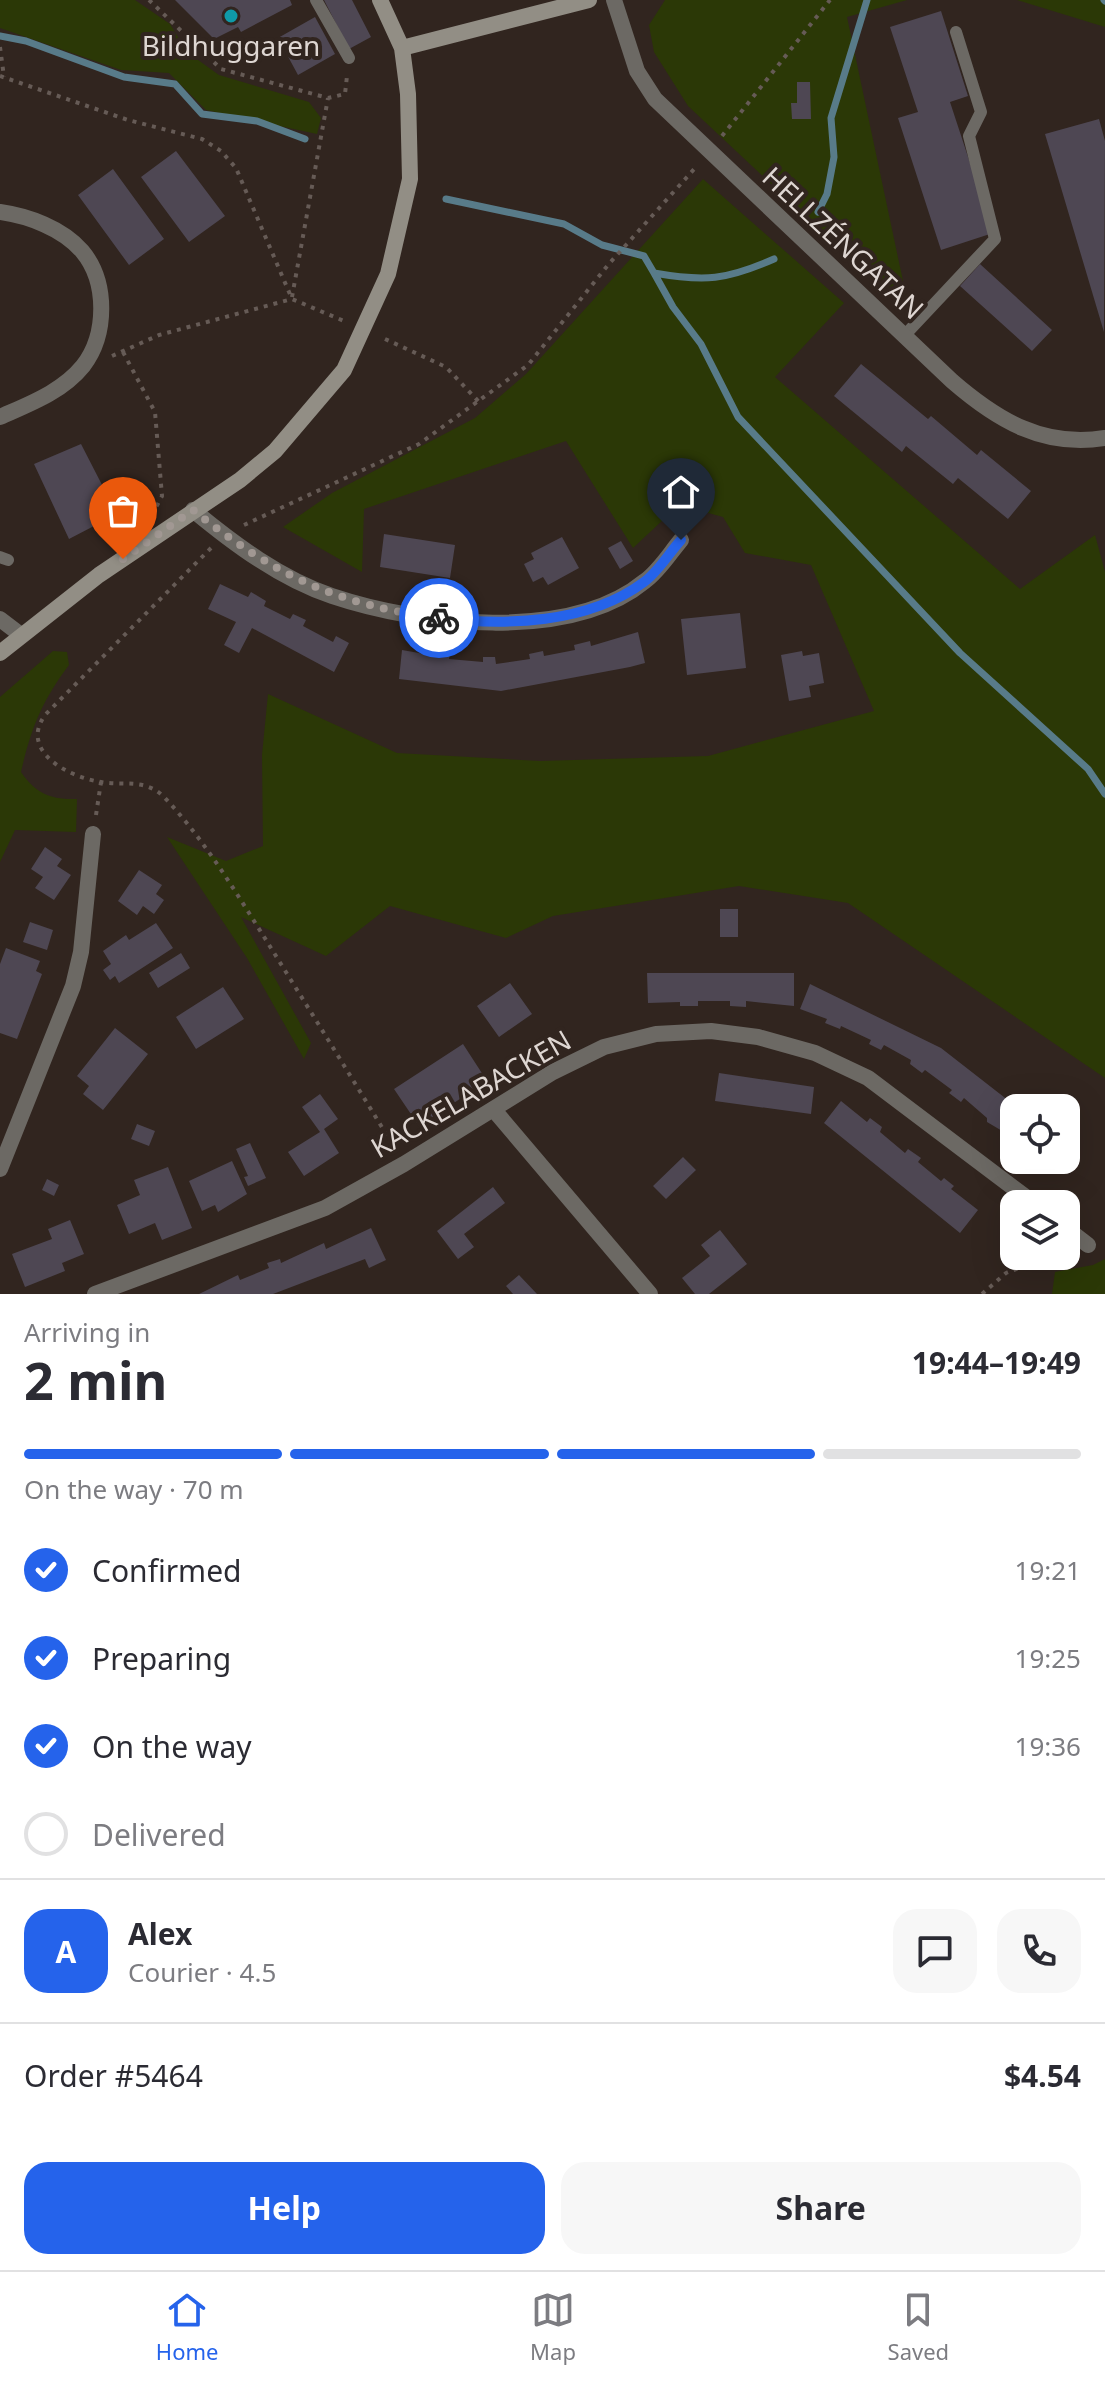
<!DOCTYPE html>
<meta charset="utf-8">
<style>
:root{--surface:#fff;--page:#f7f7f7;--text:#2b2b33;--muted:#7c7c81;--line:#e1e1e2;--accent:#2563eb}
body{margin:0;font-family:"Noto Sans",sans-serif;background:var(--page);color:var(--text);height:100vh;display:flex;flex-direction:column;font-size:30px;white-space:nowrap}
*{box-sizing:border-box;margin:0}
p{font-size:26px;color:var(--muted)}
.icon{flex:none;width:44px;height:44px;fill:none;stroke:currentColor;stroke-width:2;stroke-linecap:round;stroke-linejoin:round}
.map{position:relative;height:1294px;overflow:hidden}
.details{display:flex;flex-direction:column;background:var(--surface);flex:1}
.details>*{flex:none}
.tools{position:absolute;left:1000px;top:1094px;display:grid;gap:16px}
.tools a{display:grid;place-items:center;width:80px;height:80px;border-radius:16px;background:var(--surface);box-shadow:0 8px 32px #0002;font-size:40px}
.pin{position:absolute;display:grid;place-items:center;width:68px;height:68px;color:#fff;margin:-82px -34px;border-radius:50% 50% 50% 0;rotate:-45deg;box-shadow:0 0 8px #0007}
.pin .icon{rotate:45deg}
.courier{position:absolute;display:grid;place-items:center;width:80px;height:80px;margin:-40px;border:6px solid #2563eb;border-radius:50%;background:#fff;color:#222;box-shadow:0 2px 10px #0007}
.head em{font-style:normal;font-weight:700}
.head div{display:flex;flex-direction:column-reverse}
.head{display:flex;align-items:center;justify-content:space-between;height:136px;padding:0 24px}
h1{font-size:52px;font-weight:700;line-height:60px}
.bar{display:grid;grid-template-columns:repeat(4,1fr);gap:12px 8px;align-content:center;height:96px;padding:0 24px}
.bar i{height:10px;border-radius:6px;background:var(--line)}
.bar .on{background:var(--accent)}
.bar p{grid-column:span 4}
.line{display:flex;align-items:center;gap:20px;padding:0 24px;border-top:2px solid var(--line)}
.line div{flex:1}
.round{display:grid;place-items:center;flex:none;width:84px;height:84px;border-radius:24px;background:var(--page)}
ol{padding:0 24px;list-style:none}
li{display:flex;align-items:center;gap:24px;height:88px}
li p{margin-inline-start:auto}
li .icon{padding:8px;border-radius:50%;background:var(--accent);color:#fff;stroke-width:4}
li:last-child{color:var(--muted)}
li i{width:44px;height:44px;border:4px solid var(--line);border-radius:50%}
.action{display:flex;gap:16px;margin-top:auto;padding:16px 24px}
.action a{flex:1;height:92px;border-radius:24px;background:var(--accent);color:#fff;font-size:32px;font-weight:700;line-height:92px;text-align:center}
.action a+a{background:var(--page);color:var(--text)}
.menu{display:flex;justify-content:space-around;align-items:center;height:112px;border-top:2px solid var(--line);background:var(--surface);font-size:22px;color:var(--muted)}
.menu a{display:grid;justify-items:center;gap:4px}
.menu .on{color:var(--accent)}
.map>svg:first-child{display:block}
.green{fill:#2b3806}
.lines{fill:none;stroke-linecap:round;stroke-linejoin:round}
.stream{stroke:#587b89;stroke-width:7}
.building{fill:#4e4753}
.path{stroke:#665b56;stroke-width:4;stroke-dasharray:4 6;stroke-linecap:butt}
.lane{stroke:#6c6964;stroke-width:12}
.street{stroke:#6c6964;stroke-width:16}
.secondary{stroke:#928e85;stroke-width:16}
.done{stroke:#a19893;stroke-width:8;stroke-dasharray:0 14.4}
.route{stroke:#2563eb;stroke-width:10}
.culture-dot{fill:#0f9aa8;stroke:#31251f;stroke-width:3}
.labels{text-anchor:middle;stroke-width:8;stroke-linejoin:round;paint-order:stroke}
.poi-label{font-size:28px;fill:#ded6d2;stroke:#31251f}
.street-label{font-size:28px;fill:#ded6d2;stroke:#31251f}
</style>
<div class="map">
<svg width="1105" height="1294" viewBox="0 0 1105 1294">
<rect width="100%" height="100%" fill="#31251f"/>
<path class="green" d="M0 0H135L170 24 187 52 219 75 309 102 321 118 317 134 206 110 169 73 121 70 0 28Z
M665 0H907L847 17 910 314 688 106 654 52 649 25Z
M1017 0H1105V27Z
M703 179 844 303 775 377 1020 589 1095 535 1105 572V1078L848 903 739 886 553 916 506 938 390 906 326 956 241 917 311 1043 304 1059 247 958 167 837 226 861 263 846 262 755 268 694 397 753 540 761 708 756 874 711 811 565 745 553 723 517 679 505 633 548 566 441 364 509 362 572 283 527 332 493 475 418 526 374Z
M53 651 67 652 69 665C42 701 31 728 21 772 35 793 51 800 77 799L76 832 15 830 0 862V697Z
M1105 1259V1294H1052L1055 1272 1093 1265Z"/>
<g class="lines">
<path class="stream" d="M1104 0 1105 1
M0 36 26 41 124 77 175 84 202 114 257 121 305 139
M446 199 564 224 602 245 644 256 654 273C705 282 726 280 774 259
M818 212 827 194 834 157 831 118 867 0
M654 273 673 307 701 344 738 417 960 653 1088 769 1105 794"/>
</g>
<path class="building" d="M175 0H290L292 5 241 32 238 27 214 39Z
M324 0H352L371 37 349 49Z
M941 11 968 96 950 102 993 233 941 250 898 118 918 112 890 27Z
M315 17 335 54 298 75 278 38Z
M797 82H810L811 119H792L791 103H797Z
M1099 119 1105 141 1104 332 1045 134Z
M176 151 225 216 189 242 141 177Z
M113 169 164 239 129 265 78 195Z
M980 264 1052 330 1032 351 960 286Z
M861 364 928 419 931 416 977 455 981 450 1031 491 1008 519 958 478 953 484 906 446 902 452 834 396Z
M81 444 117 514 69 539 34 464Z
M384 534 455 545 450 578 380 567Z
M562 537 579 568 548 585 543 577 533 582 524 564 534 559 531 553Z
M621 541 633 561 620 569 608 548Z
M220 584 248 597 251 592 266 601 264 606 290 619 293 614 306 620 303 626 333 642 336 636 349 643 334 672 252 628 239 653 224 645 236 622 208 609Z
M740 613 746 668 687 675 681 619Z
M638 632 645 663 630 667 501 691 399 679 402 650 436 656 437 651 450 653 449 659 483 662V657H495L496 664 530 659 529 654 543 651 544 656 575 650 574 645 590 641 591 646Z
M802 651 803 656 819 653 824 683 809 686 811 697 789 701 781 655Z
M45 847 62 859 57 866 71 875 54 900 35 888 43 877 31 869Z
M139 870 162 885 156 894 164 900 154 914 143 906 137 915 118 901Z
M720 909H738V937H720Z
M30 922 53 930 47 950 23 942Z
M156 923 173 948 119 983 115 976 110 980 103 970 111 964 103 951 126 935 129 940Z
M6 948 40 961 36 971 42 974 17 1039 0 1033V964Z
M181 953 190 968 158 988 149 973Z
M647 973H794V1006L746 1001V1007L730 1006V1001H698V1006H680V1002L648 1003Z
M510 983 532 1014 499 1037 477 1006Z
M810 984 941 1048 1018 1108H1014V1138L987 1122V1118L964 1098 961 1102 949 1093 952 1090 925 1070 922 1073 910 1064 911 1060 884 1045 881 1050 869 1044 871 1040 841 1026 840 1029 825 1023 827 1019 800 1009Z
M223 987 244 1019 196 1049 176 1017Z
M115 1028 148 1054 103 1110 83 1094 89 1086 77 1076Z
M463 1044 487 1081 419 1126 394 1089Z
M719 1073 814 1087 811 1114 715 1101Z
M320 1094 338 1119 324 1129 339 1153 304 1176 288 1152 320 1132 302 1107Z
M841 1101 867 1122 870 1118 882 1127 880 1132 905 1153 908 1149 921 1158 918 1162 941 1181 944 1178 954 1186 951 1189 978 1210 960 1233 824 1123Z
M137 1124 155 1131 149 1146 131 1139Z
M250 1143 266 1178 248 1186 244 1177 248 1176 236 1149Z
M683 1157 696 1170 666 1199 653 1186Z
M232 1161 247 1194 218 1212 215 1205 202 1211 189 1181Z
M168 1167 192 1228 162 1240 155 1223 129 1234 117 1205 140 1195 134 1180Z
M47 1179 59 1185 54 1196 42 1190Z
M493 1187 505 1203 464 1234 474 1247 458 1259 437 1231Z
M70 1220 84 1254 62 1263 65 1271 25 1287 12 1254 52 1239 48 1229Z
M371 1228 386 1260 369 1268 365 1259 273 1294H199L238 1275 240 1280 269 1268 267 1263 280 1259 281 1263 324 1243 326 1249Z
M720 1230 747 1264 709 1294H695L682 1278 710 1256 701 1245Z
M519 1275 537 1294H513L506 1286Z"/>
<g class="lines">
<path class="path" d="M149 0 221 69 328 98 345 94 347 76
M0 47 4 77
M0 76 128 120 202 139 221 151 236 168 292 299
M722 136 830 0
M292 297 328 98
M385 339 446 367 479 402
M123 352 155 412 162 496 153 513
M112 356 159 335 292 299 344 321
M244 525 419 444 528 365 608 265 696 167
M211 548 45 715C19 751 68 777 101 782 124 786 145 778 164 797 204 839 235 891 266 940 309 1009 352 1078 394 1147
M96 815 101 782
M982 1294 1006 1273 1049 1256"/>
<path class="lane" d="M316 0 349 58
M904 336 995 239 969 136 981 112 956 32
M0 557 8 560"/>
<path class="street" d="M614 0 637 71 655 99 952 381C997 420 1043 448 1105 438
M0 212C28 216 62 228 82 251 108 282 107 335 83 366 62 392 29 404 0 417
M193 510C234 544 281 579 332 596 418 625 570 643 645 581 659 571 670 553 681 540
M0 619 21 635
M494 1110 650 1294
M0 1169 73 986 81 952 93 834
M1066 1228 1088 1245
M95 1294 325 1208 404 1164 553 1072 604 1047 656 1034 711 1031 758 1037 815 1053 868 1078 1035 1204"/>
<path class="secondary" d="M402 48 589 0
M0 653 99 575 240 480 275 451 344 370 388 274 410 179 408 94 402 48 380 0"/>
</g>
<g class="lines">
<path class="done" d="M123 559 193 510C273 574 336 605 439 618"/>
<path class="route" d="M439 618C505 626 588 624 644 582 658 572 669 553 681 540"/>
</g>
<circle class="culture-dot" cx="231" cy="16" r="8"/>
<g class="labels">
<g class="poi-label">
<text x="231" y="56">Bildhuggaren</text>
</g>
<g class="street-label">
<text transform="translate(843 243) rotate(43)" y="10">HELLZÉNGATAN</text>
<text transform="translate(471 1094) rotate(-30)" y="10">KACKELABACKEN</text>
</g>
</g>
</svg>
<div class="tools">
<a><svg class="icon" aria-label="locate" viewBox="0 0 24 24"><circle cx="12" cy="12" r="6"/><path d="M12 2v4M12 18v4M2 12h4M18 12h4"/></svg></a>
<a><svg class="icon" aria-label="layers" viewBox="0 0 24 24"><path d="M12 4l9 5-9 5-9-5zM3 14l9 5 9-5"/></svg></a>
</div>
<div class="pin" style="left:123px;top:559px;background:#ea580c"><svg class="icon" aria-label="bag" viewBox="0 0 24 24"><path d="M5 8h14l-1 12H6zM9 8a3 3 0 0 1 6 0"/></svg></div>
<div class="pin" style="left:681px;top:540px;background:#1f2937"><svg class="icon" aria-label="home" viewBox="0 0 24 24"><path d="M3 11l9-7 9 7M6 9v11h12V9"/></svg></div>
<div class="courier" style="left:439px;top:618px"><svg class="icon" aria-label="bike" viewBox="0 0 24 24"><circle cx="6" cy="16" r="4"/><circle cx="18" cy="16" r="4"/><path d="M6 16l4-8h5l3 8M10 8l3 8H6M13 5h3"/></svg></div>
</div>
<section class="details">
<div class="head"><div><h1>2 min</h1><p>Arriving in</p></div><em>19:44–19:49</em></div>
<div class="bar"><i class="on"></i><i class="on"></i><i class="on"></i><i></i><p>On the way · 70 m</p></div>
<ol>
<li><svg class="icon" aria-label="check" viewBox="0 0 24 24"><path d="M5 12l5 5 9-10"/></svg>Confirmed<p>19:21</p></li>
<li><svg class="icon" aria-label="check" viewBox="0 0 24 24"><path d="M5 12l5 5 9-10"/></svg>Preparing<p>19:25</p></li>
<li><svg class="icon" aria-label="check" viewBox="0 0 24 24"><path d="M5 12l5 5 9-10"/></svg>On the way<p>19:36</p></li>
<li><i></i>Delivered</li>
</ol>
<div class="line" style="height:144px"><b class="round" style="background:var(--accent);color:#fff">A</b><div><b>Alex</b><p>Courier · 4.5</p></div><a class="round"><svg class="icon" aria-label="chat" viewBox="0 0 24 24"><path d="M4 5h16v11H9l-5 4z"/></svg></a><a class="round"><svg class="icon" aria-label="phone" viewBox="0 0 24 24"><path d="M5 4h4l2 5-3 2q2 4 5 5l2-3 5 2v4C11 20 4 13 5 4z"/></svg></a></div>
<div class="line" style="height:104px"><div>Order #5464</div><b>$4.54</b></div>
<div class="action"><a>Help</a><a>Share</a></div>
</section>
<nav class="menu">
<a class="on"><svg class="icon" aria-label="home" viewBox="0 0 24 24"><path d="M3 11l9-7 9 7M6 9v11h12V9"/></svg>Home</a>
<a><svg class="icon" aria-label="map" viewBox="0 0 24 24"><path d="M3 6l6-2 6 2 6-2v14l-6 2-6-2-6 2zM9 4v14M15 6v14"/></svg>Map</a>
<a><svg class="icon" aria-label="saved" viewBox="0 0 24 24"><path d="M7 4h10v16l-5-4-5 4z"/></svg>Saved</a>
</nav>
